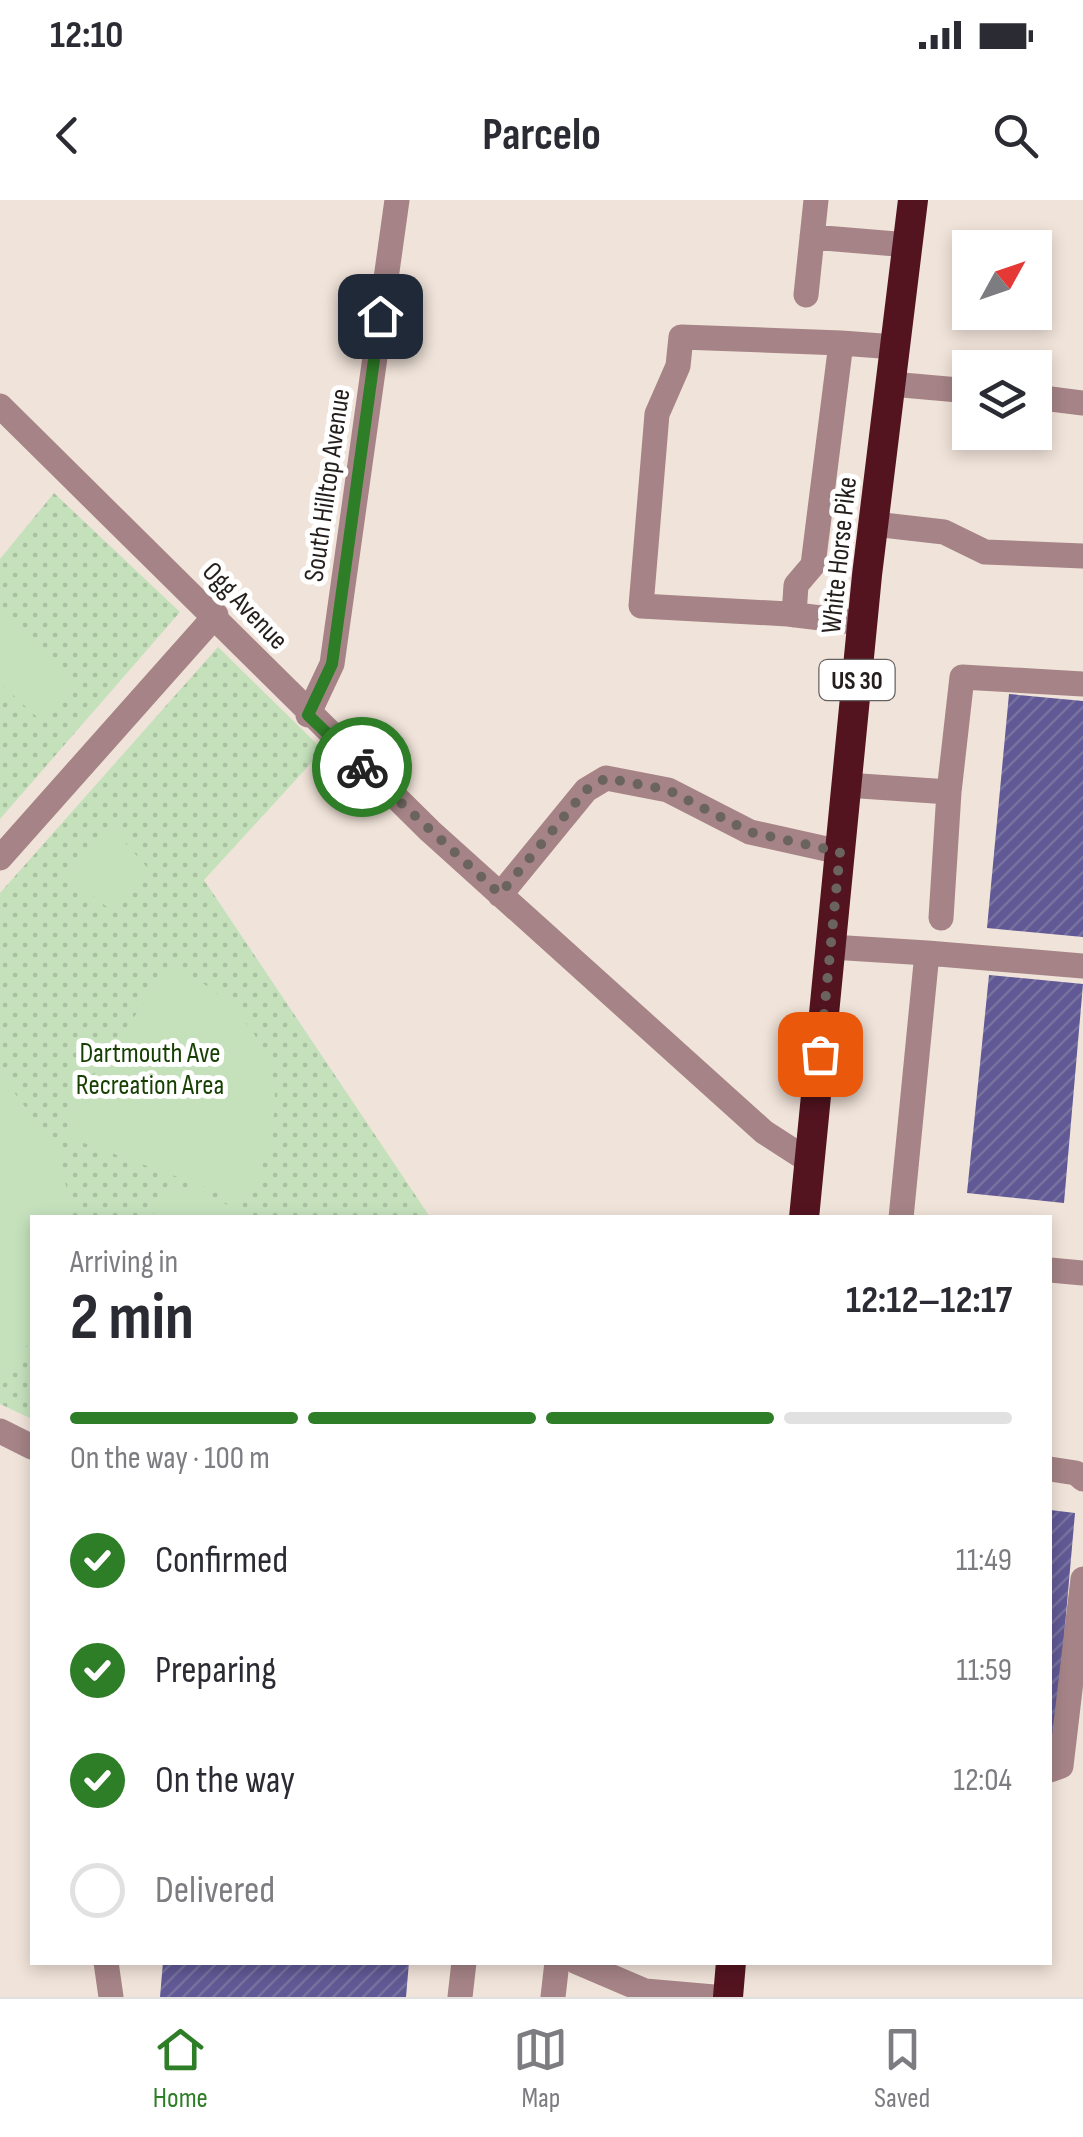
<!DOCTYPE html>
<meta charset="utf-8">
<style>
:root{--surface:#fff;--page:#f2f2f3;--text:#2b2b33;--muted:#7c7c81;--line:#e1e1e2;--accent:#2e7d27}
body{margin:0;font-family:"Sofia Sans Condensed",sans-serif;background:var(--page);color:var(--text);height:100vh;display:flex;flex-direction:column;font-size:38px;white-space:nowrap}
*{box-sizing:border-box;margin:0}
p{font-size:32px;color:var(--muted)}
.icon{flex:none;width:55px;height:55px;fill:none;stroke:currentColor;stroke-width:2;stroke-linecap:round;stroke-linejoin:round}
.map{position:relative;flex:1;overflow:hidden}
.details{position:absolute;left:30px;top:1015px;width:1022px;height:750px;display:flex;flex-direction:column;background:var(--surface);border-radius:0px;box-shadow:0 5px 15px #0003}
.details>*{flex:none}
.needle{width:65px;rotate:50deg}
.buttons{position:absolute;left:952px;top:30px;display:grid;gap:20px}
.buttons a{display:grid;place-items:center;width:100px;height:100px;border-radius:0px;background:var(--surface);box-shadow:0 5px 15px #0003;font-size:50px}
.pin{position:absolute;display:grid;place-items:center;width:85px;height:85px;color:#fff;margin:-42px;border-radius:20px;box-shadow:0 5px 15px #0006}
.courier{position:absolute;display:grid;place-items:center;width:100px;height:100px;margin:-50px;border:8px solid #2e7d27;border-radius:50%;background:#fff;color:#222;box-shadow:0 2px 12px #0007}
.summary em{font-style:normal;font-weight:700}
.summary div{display:flex;flex-direction:column-reverse}
.summary{display:flex;align-items:center;justify-content:space-between;height:170px;padding:0 40px}
h1{font-size:65px;font-weight:700;line-height:75px}
.bar{display:grid;grid-template-columns:repeat(4,1fr);gap:15px 10px;align-content:center;height:120px;padding:0 40px}
.bar i{height:12px;border-radius:8px;background:var(--line)}
.bar .current{background:var(--accent)}
.bar p{grid-column:span 4}
ol{padding:0 40px;list-style:none}
li{display:flex;align-items:center;gap:30px;height:110px}
li p{margin-inline-start:auto}
li .icon{padding:10px;border-radius:50%;background:var(--accent);color:#fff;stroke-width:4}
li:last-child{color:var(--muted)}
li i{width:55px;height:55px;border:5px solid var(--line);border-radius:50%}
.status{display:flex;justify-content:space-between;align-items:center;height:70px;padding:0 50px;background:var(--surface);direction:ltr}
.status svg{height:28px;fill:currentColor}
header{display:flex;justify-content:space-between;align-items:center;height:130px;padding:0 40px;background:var(--surface);font-size:45px;font-weight:700}
.menu{display:flex;justify-content:space-around;align-items:center;height:140px;border-top:2px solid var(--line);background:var(--surface);font-size:28px;color:var(--muted)}
.menu a{display:grid;justify-items:center;gap:5px}
.menu .current{color:var(--accent)}
.map>svg:first-child{display:block}
.park{fill:url(#park-dots)}
.pitch{fill:#c5e1bc}
.building{fill:url(#building-hatch)}
.lines{fill:none;stroke-linecap:round;stroke-linejoin:round}
.minor{stroke:#a58386;stroke-width:25}
.highway{stroke:#531420;stroke-width:30}
.done{stroke:#6b645e;stroke-width:10;stroke-dasharray:0 18}
.route{stroke:#2e7d27;stroke-width:12}
.labels{text-anchor:middle;stroke-width:10;stroke-linejoin:round;paint-order:stroke}
.shield{fill:#fff;stroke:#666260;stroke-width:2.5}
.shield-label{font-size:25px;font-weight:bold;fill:#241f1c}
.street-label{font-size:28px;fill:#241f1c;stroke:#fff}
.park-label{font-size:28px;fill:#163f02;stroke:#fff}
</style>
<div class="status"><b>12:10</b><svg viewBox="0 0 49 12"><path d="M0 12V9h3v3zM5 12V6h3v6zM10 12V3h3v9zM15 12V0h3v12zM26 1h20v11H26zM47 4h2v5h-2z"/></svg></div>
<header><svg class="icon" aria-label="back" viewBox="0 0 24 24"><path d="M15 5l-7 7 7 7"/></svg>Parcelo<svg class="icon" aria-label="search" viewBox="0 0 24 24"><circle cx="10" cy="10" r="6"/><path d="M15 15l6 6"/></svg></header>
<div class="map">
<svg width="1083" height="1797" viewBox="0 0 1083 1797">
<defs>
<pattern id="park-dots" width="8" height="8" patternUnits="userSpaceOnUse" patternTransform="scale(2.5)"><rect width="8" height="8" fill="#c5e1bc"/><path d="M2 2h.1M6 6h.1" fill="none" stroke="#a9c1a1" stroke-width="1.8" stroke-linecap="round"/></pattern>
<pattern id="building-hatch" width="6" height="6" patternUnits="userSpaceOnUse" patternTransform="scale(2.5)"><rect width="6" height="6" fill="#605995"/><path d="M-1 1l2-2M0 6l6-6M5 7l2-2" fill="none" stroke="#77729e"/></pattern>
</defs>
<rect width="100%" height="100%" fill="#f0e3d9"/>
<path class="park" d="M54 293 180 412 0 619V359Z
M218 447 323 550 204 680 430 1017 32 1018V1219L0 1204V693Z"/>
<path class="pitch" d="M4 417 73 482 39 519 0 483V421Z
M111 627 153 674 112 711 69 677Z
M170 765C215 784 266 831 274 882 279 923 263 965 249 1003L73 939 65 917Z
M0 874 58 950 71 1009 70 1017 32 1018V1139L1 1179Z
M176 984 258 1017H151Z"/>
<path class="building" d="M1009 494 1083 501V737L987 728Z
M989 775 1083 784 1064 1003 967 993Z
M1050 1310 1075 1313 1053 1562H1050Z
M163 1762H409L406 1797H160Z"/>
<g class="lines">
<path class="minor" d="M812 37 908 45
M806 95 816 0
M841 143 895 147
M891 184 970 191
M1035 197 1083 203
M0 206 430 631 764 932 809 961
M874 324 944 332 985 352 1083 356
M794 415 796 385 813 365 841 143 681 137 678 166 657 214 641 406 788 414 862 423
M308 515 332 464 397 0
M846 585 949 592 962 477 1083 484
M0 658 216 415
M500 695 586 590 606 578 668 590 750 632 840 652
M941 718 949 592
M831 747 927 753 901 1018
M927 753 1083 766
M1050 1070 1083 1073
M0 1231 32 1247
M1050 1269 1076 1273 1083 1279
M1050 1570 1061 1566 1083 1379
M106 1762 111 1797
M577 1762 645 1791 714 1797
M460 1797 464 1762
M553 1797 557 1762"/>
<path class="highway" d="M804 1018 867 375 913 0
M728 1797 731 1762"/>
</g>
<g class="lines">
<path class="done" d="M362 567 500 694 586 590 606 578 668 590 750 632 840 652 820 854"/>
<path class="route" d="M362 567 308 515 332 464 380 116"/>
</g>
<g class="labels">
<rect class="shield" x="819.5" y="460" width="75" height="40" rx="8"/>
<g class="shield-label">
<text x="857" y="489">US 30</text>
</g>
<g class="street-label">
<text transform="translate(326 285) rotate(-82)" y="10">South Hilltop Avenue</text>
<text transform="translate(838 355) rotate(-84)" y="10">White Horse Pike</text>
<text transform="translate(246 405) rotate(46)" y="10">Ogg Avenue</text>
</g>
<g class="park-label">
<text x="150" y="862">Dartmouth Ave<tspan x="150" dy="32">Recreation Area</tspan></text>
</g>
</g>
</svg>
<div class="buttons">
<a><svg class="needle" viewBox="-14 -14 28 28"><path d="M0-13l5 13h-10z" fill="#e53935"/><path d="M0 13l5-13h-10z" fill="#7c7c81"/></svg></a>
<a><svg class="icon" aria-label="layers" viewBox="0 0 24 24"><path d="M12 4l9 5-9 5-9-5zM3 14l9 5 9-5"/></svg></a>
</div>
<div class="pin" style="left:820px;top:854px;background:#ea580c"><svg class="icon" aria-label="bag" viewBox="0 0 24 24"><path d="M5 8h14l-1 12H6zM9 8a3 3 0 0 1 6 0"/></svg></div>
<div class="pin" style="left:380px;top:116px;background:#1f2937"><svg class="icon" aria-label="home" viewBox="0 0 24 24"><path d="M3 11l9-7 9 7M6 9v11h12V9"/></svg></div>
<div class="courier" style="left:362px;top:567px"><svg class="icon" aria-label="bike" viewBox="0 0 24 24"><circle cx="6" cy="16" r="4"/><circle cx="18" cy="16" r="4"/><path d="M6 16l4-8h5l3 8M10 8l3 8H6M13 5h3"/></svg></div>
<section class="details">
<div class="summary"><div><h1>2 min</h1><p>Arriving in</p></div><em>12:12–12:17</em></div>
<div class="bar"><i class="current"></i><i class="current"></i><i class="current"></i><i></i><p>On the way · 100 m</p></div>
<ol>
<li><svg class="icon" aria-label="check" viewBox="0 0 24 24"><path d="M5 12l5 5 9-10"/></svg>Confirmed<p>11:49</p></li>
<li><svg class="icon" aria-label="check" viewBox="0 0 24 24"><path d="M5 12l5 5 9-10"/></svg>Preparing<p>11:59</p></li>
<li><svg class="icon" aria-label="check" viewBox="0 0 24 24"><path d="M5 12l5 5 9-10"/></svg>On the way<p>12:04</p></li>
<li><i></i>Delivered</li>
</ol>
</section>
</div>
<nav class="menu">
<a class="current"><svg class="icon" aria-label="home" viewBox="0 0 24 24"><path d="M3 11l9-7 9 7M6 9v11h12V9"/></svg>Home</a>
<a><svg class="icon" aria-label="map" viewBox="0 0 24 24"><path d="M3 6l6-2 6 2 6-2v14l-6 2-6-2-6 2zM9 4v14M15 6v14"/></svg>Map</a>
<a><svg class="icon" aria-label="saved" viewBox="0 0 24 24"><path d="M7 4h10v16l-5-4-5 4z"/></svg>Saved</a>
</nav>
